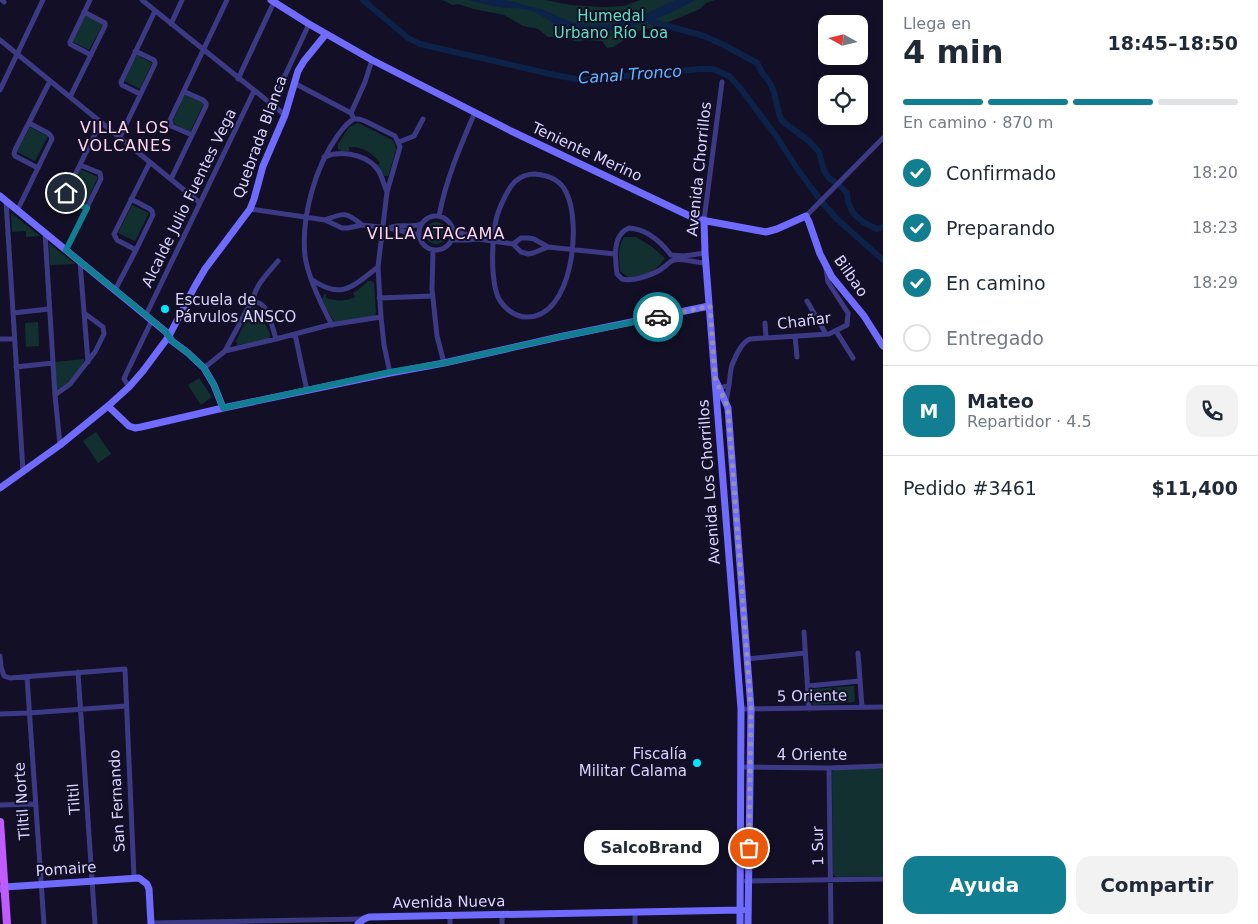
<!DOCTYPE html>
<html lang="es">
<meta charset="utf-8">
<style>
:root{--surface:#fff;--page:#f2f2f3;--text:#1f2937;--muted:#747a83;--line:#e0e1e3;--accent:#117e91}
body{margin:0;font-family:"DejaVu Sans",sans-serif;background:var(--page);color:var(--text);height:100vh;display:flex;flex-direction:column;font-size:19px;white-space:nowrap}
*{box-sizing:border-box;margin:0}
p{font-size:16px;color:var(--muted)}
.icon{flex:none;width:28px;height:28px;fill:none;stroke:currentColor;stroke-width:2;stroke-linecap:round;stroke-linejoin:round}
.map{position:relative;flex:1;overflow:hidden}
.sheet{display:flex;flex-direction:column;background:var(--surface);width:375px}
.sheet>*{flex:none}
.needle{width:32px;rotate:278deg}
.fabs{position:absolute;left:818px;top:15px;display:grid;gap:10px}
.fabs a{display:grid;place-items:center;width:50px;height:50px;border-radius:10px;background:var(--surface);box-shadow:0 2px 8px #0003;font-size:25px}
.pin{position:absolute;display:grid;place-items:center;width:42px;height:42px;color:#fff;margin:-21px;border:2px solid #fff;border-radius:50%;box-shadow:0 1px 5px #0007}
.courier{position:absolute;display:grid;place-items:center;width:50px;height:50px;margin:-25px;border:4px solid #117e91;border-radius:50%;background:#fff;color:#222;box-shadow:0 1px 6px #0007}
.bubble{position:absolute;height:35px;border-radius:15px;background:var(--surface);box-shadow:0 2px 8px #0003;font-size:16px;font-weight:700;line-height:35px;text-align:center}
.overview em{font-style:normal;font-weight:700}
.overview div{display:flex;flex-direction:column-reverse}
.overview{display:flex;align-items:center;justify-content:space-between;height:85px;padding:0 20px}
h1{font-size:32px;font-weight:700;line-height:38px}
.bar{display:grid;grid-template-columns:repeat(4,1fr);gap:8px 5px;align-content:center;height:60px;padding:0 20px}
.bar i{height:6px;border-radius:4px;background:var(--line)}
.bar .active{background:var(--accent)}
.bar p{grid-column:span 4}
.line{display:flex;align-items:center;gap:12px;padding:0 20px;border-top:1px solid var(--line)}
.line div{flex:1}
.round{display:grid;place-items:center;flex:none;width:52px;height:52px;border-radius:15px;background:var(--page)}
ol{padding:0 20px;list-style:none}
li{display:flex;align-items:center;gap:15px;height:55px}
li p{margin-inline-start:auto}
li .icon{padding:5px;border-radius:50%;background:var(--accent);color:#fff;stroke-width:4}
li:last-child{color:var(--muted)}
li i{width:28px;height:28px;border:2px solid var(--line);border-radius:50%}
.button{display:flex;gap:10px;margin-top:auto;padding:10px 20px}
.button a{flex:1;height:58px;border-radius:15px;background:var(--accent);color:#fff;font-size:20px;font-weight:700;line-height:58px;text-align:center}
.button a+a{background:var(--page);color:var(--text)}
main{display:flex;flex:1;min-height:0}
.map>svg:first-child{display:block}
.green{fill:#12302f}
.water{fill:#0c2248}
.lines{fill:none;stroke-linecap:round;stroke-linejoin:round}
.canal{stroke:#0c2248;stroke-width:6}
.street{stroke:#3d3a85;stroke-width:5}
.secondary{stroke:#6f6bff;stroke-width:7}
.primary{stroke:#c25bff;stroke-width:8}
.done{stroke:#948fb3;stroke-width:5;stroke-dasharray:0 9}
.route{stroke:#117e91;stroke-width:6}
.poi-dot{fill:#00e5ff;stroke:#130f26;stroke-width:2}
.labels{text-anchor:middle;stroke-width:4;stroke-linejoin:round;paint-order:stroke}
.park-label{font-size:15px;fill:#5fe0c0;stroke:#130f26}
.street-label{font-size:15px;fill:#d9d4ff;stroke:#130f26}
.poi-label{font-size:15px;fill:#d9d4ff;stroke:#130f26;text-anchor:start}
.water-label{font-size:16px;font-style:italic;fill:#62b6ff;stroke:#130f26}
.neighbourhood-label{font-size:16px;letter-spacing:1px;fill:#ffd6f0;stroke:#130f26}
</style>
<main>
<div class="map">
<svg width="883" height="924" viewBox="0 0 883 924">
<rect width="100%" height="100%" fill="#130f26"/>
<path class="green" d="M442 0H546L570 5 603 7 624 6 640 0H715L706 3 700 9 664 24 656 25 652 28 639 31 613 47 607 48 602 41 585 40 578 42 563 37H548L538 29 523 26 504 15 474 9 458 4 453 5Z
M84 15 103 24 89 50 71 41Z
M137 55 152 63 140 89 124 81Z
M185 94 204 103 190 132 172 123Z
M358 123 392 140 395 144 396 149 389 174 388 176H384L377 165 380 163C373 153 362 146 349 147V151H342L338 149V144L349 127Z
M30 127 48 136 35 161 17 152Z
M80 169 98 177 86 204 68 195Z
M132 205 149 213 135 241 118 233Z
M11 213 40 236 26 237V231L12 232Z
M425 233a11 11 0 1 1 22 0a11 11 0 1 1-22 0Z
M624 237H636L651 246 665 258C654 274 647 274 629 278L620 271C619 259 617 248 624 237Z
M49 243 75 264 50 265Z
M368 281H371L374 283 376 313 374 317 334 322 322 300 324 295 326 294V298C336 301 345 302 355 297L353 293 358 290Z
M256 307 258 309 270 334V337L266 340 237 345 236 341 252 308Z
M38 322 39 346 26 347 25 323Z
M84 359V361C77 373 69 383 57 390L55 362Z
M199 378 212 397 201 405 188 385Z
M96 432 111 454 98 463 83 441Z
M854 686 855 702 813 705 812 689Z
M835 769H883V876L836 877 833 874 832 772Z"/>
<path class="water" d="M468 0H504L510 1 544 10 568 21 582 24 591 25 611 24 629 20 648 13 675 0H695C661 20 607 40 567 29 553 26 543 14 529 10 519 7 508 9 498 7 488 5 478 3 468 0Z"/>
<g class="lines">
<path class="canal" d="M363 0 408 38 420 44 555 75 581 80 700 69H713L729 76 741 89 777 137 796 167 821 201 837 219 883 260
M642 19 704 36 724 45 757 63 763 74 770 83 774 92 779 114 782 121 809 141 819 152 824 171 829 178 838 184 847 193 848 202 853 213 863 222 877 229 883 227"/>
<path class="street" d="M2 0 4 2
M90 0 70 42V44L91 55
M142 0 285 115
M171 24 182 0
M0 40 200 203
M238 79 274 2
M294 83 351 113 354 119
M0 90 43 0
M140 94 122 85 121 82 155 11
M70 97 105 26V23L84 12
M269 103 275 97 309 24
M351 113 365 82 372 60
M354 119H359L365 121 395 136 400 147 387 192 378 267 381 317 384 345 390 373
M192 135 171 126 170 120 227 0
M120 137 155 64V62L154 60 135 51
M399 142 414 136 423 119
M324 157C328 156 332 154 335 154 350 152 369 157 378 170 382 176 384 185 387 192
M38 168 15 156 14 154 15 150 50 81
M535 174C547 175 560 179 566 192 582 222 573 319 526 317 515 317 504 308 499 299 490 281 492 239 496 220 498 210 509 185 517 180 522 176 528 174 535 174Z
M171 179 206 106V103L203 100 185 92
M6 201 23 471
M87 208 68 200 66 193 101 122
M250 209 325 220 342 228H348L362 225 389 228 419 235
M17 211 52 139 51 136 48 133 29 123
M419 233a17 17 0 1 1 34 0a17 17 0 1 1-34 0Z
M439 216C446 179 460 147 475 112
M806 216 883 138
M325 220C343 213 346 211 362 225
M704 220 722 82
M392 227C402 224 411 228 421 224
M453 231 469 235 478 239 513 244 521 252 528 254 533 253 548 247
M45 233 55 395 60 445
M451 240H468L478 239
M513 244 521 238H529L534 239 548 247 615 254
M66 250 101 179 100 173 80 165
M136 250 117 240 114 234 150 162
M433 250 432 289 437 336 444 363
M705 253 684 256 671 255C661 242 646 229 629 228 612 235 615 258 617 274L622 279C633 282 656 274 664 267 668 265 669 261 674 260 684 258 696 263 706 263
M80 262 88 362
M311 279C342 301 353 286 378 267
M115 290 136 250 153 215 152 211 150 209 131 199
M379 298 433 296
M807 301 826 334
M253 302C256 302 258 302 261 304 269 309 273 330 276 339
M13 313 49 309
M146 315 254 91
M765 323 766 338
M332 325C322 306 308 278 305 256 301 217 315 167 338 135 343 129 346 123 354 119
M836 331 853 358
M295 334 307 391
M795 336 797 357
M0 339H14
M225 351 276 339 329 325 381 317
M16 367 53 363
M204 368 225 351 249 306 253 302C254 286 268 273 278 261
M729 385C730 379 730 371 732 365 735 357 742 342 750 339L829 334 847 325 848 313 828 282 826 269
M129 387 124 379 126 374 152 320
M720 388 729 385 726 402
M55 395 70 384 95 352 104 334 103 327 84 313
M804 632 809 709
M858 653 862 707
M0 656 1 667 4 676 10 678 125 669 134 877
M747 659 805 653
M78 672 95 924
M27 677 44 924
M808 686 860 681
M741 709 883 707
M0 714 29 713 126 706
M741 767 829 768 883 766
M829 768 831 924
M0 805 35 804
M746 881 883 879
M635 912V924
M502 915V924
M450 916V924
M151 923 363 919"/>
<path class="secondary" d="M271 0 309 24 372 60 511 131 696 219 766 232 777 229 806 216 809 222 820 254 832 277 864 316 883 346
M0 196 166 332 172 341 188 353 204 368 214 385 223 408
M704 220 705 253 741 709 740 924
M716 381 728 408 751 709 748 924
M108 406 129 426 135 428 141 427 223 408 390 373 444 363 559 337 709 306
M0 488 60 445 108 406 129 387 143 371 169 336 195 286 205 269 250 209 254 199 263 166 285 115 298 71 304 61 326 34
M0 889 5 887 139 878 147 884 149 889 151 924
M358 924 364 919 369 917 742 910"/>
<path class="primary" d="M0 822 7 924"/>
</g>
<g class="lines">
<path class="done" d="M658 317 710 306 715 378 728 408 751 709 749 848"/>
<path class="route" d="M66 193 68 200 87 208 66 250 152 320 166 332 172 341 188 353 204 368 214 385 223 408 390 372 444 363 559 337 658 317"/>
</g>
<g class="poi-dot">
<circle cx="165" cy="309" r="5"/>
<circle cx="697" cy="763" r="5"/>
</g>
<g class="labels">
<g class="park-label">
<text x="611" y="21">Humedal<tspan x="611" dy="17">Urbano Río Loa</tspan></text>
</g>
<g class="street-label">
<text transform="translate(260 137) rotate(-70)" y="5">Quebrada Blanca</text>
<text transform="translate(587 152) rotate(25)" y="5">Teniente Merino</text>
<text transform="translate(699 169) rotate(-84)" y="5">Avenida Chorrillos</text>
<text transform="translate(189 198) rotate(-64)" y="5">Alcalde Julio Fuentes Vega</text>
<text transform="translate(851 276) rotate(55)" y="5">Bilbao</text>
<text transform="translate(804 321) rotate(-7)" y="5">Chañar</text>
<text transform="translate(709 482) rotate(-94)" y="5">Avenida Los Chorrillos</text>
<text transform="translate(812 696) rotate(-1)" y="5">5 Oriente</text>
<text x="812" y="760">4 Oriente</text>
<text transform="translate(74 799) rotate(-94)" y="5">Tiltil</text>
<text transform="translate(22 801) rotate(-94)" y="5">Tiltil Norte</text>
<text transform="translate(117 801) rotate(-93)" y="5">San Fernando</text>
<text transform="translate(818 846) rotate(-91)" y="5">1 Sur</text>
<text transform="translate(66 869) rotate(-4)" y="5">Pomaire</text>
<text transform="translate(449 902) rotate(-1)" y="5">Avenida Nueva</text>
</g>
<g class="poi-label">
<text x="175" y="305">Escuela de<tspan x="175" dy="17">Párvulos ANSCO</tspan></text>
<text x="687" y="759" text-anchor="end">Fiscalía<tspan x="687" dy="17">Militar Calama</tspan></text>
</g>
<g class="water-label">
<text transform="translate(630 74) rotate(-4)" y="6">Canal Tronco</text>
</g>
<g class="neighbourhood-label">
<text x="125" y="133">VILLA LOS<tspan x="125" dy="18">VOLCANES</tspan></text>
<text x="436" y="239">VILLA ATACAMA</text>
</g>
</g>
</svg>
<div class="fabs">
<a><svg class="needle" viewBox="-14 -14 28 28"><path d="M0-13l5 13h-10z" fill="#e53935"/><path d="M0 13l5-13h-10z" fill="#747a83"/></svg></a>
<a><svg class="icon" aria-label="locate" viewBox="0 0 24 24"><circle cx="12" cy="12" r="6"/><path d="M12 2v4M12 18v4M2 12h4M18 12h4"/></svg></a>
</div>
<div class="pin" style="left:749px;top:848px;background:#ea580c"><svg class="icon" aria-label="bag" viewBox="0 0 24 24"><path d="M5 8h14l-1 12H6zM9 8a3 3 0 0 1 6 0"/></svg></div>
<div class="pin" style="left:66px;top:193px;background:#1f2937"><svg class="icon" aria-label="home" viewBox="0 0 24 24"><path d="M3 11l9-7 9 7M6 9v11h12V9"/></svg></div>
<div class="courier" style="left:658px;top:317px"><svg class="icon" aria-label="car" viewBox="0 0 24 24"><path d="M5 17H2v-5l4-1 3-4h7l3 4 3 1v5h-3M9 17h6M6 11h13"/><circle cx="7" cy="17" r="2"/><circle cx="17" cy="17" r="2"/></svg></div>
<div class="bubble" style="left:584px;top:830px;width:135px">SalcoBrand</div>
</div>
<section class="sheet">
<div class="overview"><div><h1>4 min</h1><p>Llega en</p></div><em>18:45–18:50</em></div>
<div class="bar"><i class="active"></i><i class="active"></i><i class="active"></i><i></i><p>En camino · 870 m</p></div>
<ol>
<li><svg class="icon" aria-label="check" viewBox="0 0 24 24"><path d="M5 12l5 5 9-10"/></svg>Confirmado<p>18:20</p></li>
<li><svg class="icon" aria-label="check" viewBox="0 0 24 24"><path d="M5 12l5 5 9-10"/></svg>Preparando<p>18:23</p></li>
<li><svg class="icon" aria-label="check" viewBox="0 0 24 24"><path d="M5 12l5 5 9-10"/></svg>En camino<p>18:29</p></li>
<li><i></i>Entregado</li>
</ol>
<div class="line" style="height:90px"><b class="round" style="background:var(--accent);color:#fff">M</b><div><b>Mateo</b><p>Repartidor · 4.5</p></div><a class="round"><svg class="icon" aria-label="phone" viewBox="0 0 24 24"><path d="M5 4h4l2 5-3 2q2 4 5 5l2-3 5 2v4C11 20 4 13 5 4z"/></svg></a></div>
<div class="line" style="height:65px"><div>Pedido #3461</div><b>$11,400</b></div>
<div class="button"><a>Ayuda</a><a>Compartir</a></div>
</section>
</main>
